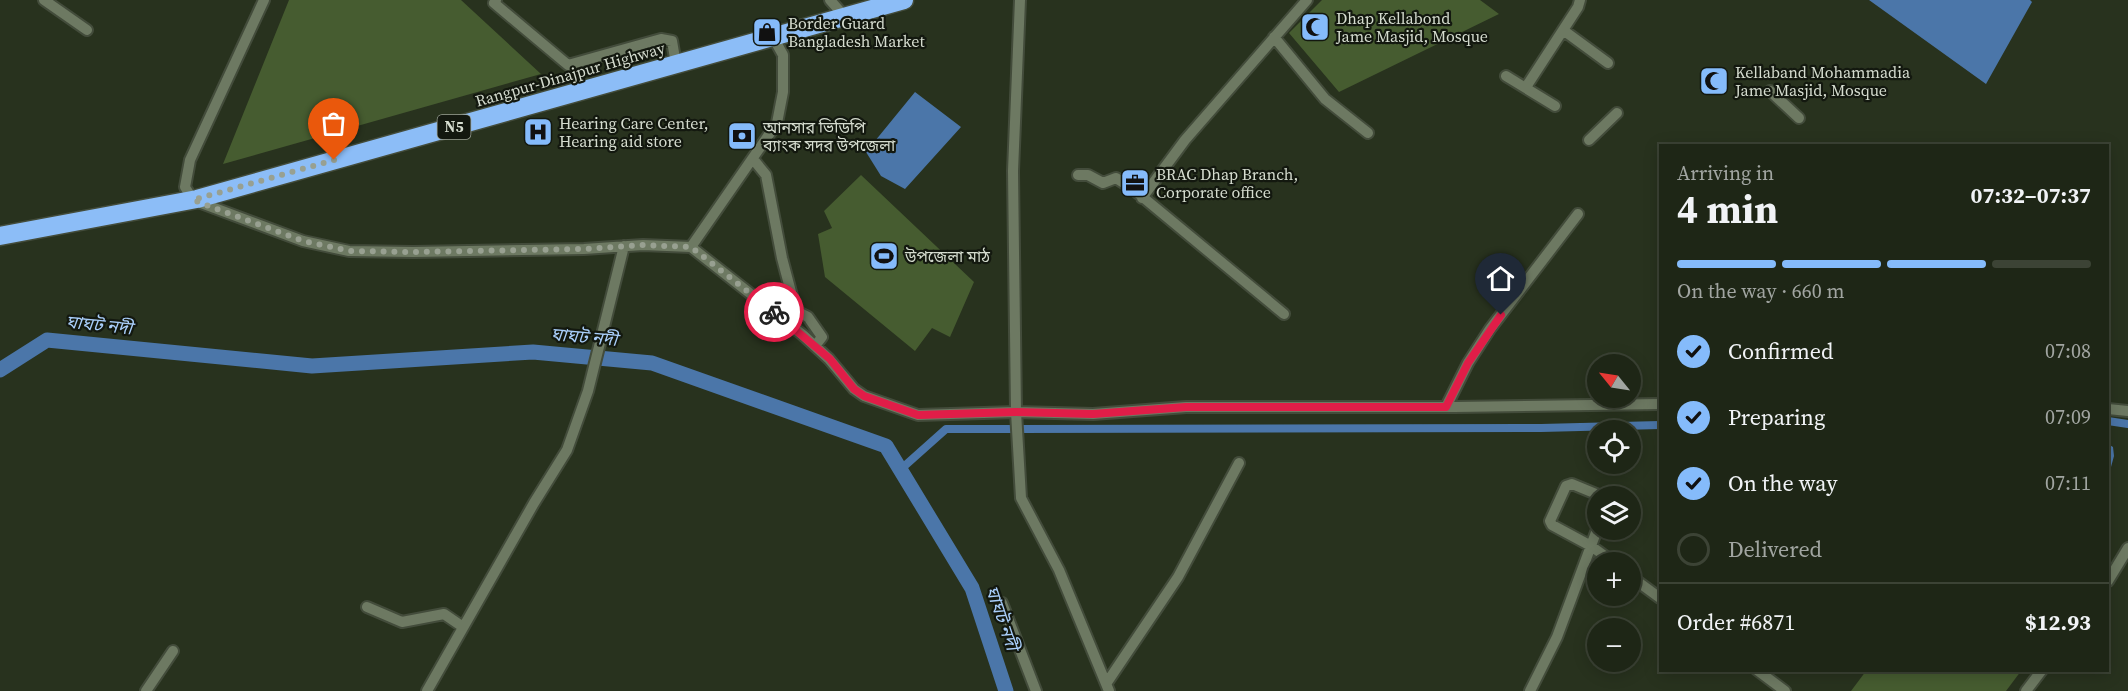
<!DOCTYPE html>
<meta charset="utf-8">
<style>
:root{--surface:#1e2616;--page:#262e1f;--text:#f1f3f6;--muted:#a1a5a1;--line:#3c4335;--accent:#85bbfb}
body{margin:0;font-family:"Source Serif 4","Noto Sans Bengali",serif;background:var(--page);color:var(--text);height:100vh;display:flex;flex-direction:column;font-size:22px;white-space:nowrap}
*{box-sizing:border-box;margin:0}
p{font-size:20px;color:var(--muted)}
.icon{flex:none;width:33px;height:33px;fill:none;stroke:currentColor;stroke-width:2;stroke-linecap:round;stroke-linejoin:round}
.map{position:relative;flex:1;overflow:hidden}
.drawer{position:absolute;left:1659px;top:144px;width:450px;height:528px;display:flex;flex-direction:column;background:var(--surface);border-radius:0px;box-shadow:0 3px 15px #0003,0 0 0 2px var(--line)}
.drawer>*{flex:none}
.needle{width:39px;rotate:300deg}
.fabs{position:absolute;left:1587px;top:354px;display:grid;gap:12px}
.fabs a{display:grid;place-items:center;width:54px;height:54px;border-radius:50%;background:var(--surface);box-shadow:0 3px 15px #0003,0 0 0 2px var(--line);font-size:30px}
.pin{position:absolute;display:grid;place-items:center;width:51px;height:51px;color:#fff;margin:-62px -26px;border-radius:50% 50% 50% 0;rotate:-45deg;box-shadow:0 0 6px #0007}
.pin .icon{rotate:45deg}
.courier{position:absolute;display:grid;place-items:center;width:60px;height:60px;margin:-30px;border:4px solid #e11d48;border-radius:50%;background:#fff;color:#222;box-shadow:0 2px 8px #0007}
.summary em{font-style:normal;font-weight:700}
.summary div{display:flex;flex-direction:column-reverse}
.summary{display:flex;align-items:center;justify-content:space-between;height:102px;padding:0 18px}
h1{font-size:39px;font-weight:700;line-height:45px}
.bar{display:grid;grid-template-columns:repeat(4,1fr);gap:9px 6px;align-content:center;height:72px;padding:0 18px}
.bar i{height:8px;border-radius:4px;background:var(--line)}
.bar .selected{background:var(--accent)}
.bar p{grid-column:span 4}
.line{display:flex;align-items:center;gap:15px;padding:0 18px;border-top:2px solid var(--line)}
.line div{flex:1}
ol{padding:0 18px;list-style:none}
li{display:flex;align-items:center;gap:18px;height:66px}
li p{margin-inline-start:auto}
li .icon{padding:6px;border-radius:50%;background:var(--accent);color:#111;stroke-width:4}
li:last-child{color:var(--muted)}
li i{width:33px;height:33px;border:3px solid var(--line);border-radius:50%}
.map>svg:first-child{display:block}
.green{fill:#465c30}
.water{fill:#4b76a9}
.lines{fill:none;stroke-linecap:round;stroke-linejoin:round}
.canal{stroke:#4b76a9;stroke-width:8}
.river{stroke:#4b76a9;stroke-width:15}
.street-casing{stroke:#434c3b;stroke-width:14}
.highway-casing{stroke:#434c3b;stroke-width:21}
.street{stroke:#6d7962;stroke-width:10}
.highway{stroke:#8cbdf7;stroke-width:18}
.done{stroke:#98a091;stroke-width:6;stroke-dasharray:0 10.8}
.route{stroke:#e11d48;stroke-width:8}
.labels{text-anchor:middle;stroke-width:4.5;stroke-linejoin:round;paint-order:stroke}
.shield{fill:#13180f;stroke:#9ba195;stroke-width:1.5}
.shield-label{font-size:15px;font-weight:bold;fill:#d5dccf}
.poi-label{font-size:16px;fill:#d5dccf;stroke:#13180f;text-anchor:start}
.street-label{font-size:16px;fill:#d5dccf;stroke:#13180f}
.water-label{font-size:18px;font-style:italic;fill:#a9cefa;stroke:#13180f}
</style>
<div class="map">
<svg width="2128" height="691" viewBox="0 0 2128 691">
<rect width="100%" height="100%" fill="#28321e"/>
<path class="green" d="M289 0H461L541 74 223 164Z
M1322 0H1480L1499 14 1339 92 1289 33Z
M861 175 974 282 950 337 932 328 915 351 825 277 818 234 832 228 824 211Z
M1866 671V670L2021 671 2006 691H1851Z"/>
<path class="water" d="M1869 0H2030L2032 2 1986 84Z
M915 92 961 127 905 189 881 176 866 152Z
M2108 444 2113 447 2114 456 2108 478Z"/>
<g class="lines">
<path class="canal" d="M2108 421 2128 424
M900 470 946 429 1541 428 1660 425"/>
<path class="river" d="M0 370 47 340 312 366 533 352 652 363 886 446 972 588 1006 691"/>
<g class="street-casing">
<path id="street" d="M44 0 87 30
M264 0 190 160 185 187 193 200 303 241 349 251 413 252 584 249 643 245 691 247 777 123 783 92V55L773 37
M496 0 494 3 568 65 661 39 672 41 676 64
M830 0 845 17
M1020 0 1013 171 1016 412 1021 498 1059 570 1109 691
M1563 30 1608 63
M1274 37 1325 99 1368 133
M1506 76 1555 106
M1526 87 1578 7 1580 0
M1770 91 1799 118
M1589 140 1617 113
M753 159 766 175 782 258 796 311 808 317 822 337 815 346
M1078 175H1088L1103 183 1116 178 1133 189 1284 314
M1142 198 1185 140 1307 0
M691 247 803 335 829 359 854 389 864 396 918 415 1016 412 1093 414 1186 407H1454L1660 404
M1446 407 1468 363 1490 329 1578 214
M2108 409 2128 411
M1601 496 1572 484 1566 486 1550 521 1552 525 1591 546 1613 562
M1630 576 1660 598
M2108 581 2128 548
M1002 603 1036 691
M367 607 402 622 444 614 463 627
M1757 670 1785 691
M1106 684 1178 577 1239 463
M146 691 173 651
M427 691 534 503 567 450 588 391 624 246
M1530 691 1557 637 1598 527
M2026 691 2042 670"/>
</g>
<g class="highway-casing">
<path id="highway" d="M0 236 197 199 904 0"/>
</g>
<use href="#street" class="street"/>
<use href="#highway" class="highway"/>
</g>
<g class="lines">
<path class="done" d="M334 160 193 200 303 241 350 251 413 252 584 249 643 245 691 247 774 312"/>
<path class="route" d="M774 312 830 359 854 389 864 396 918 415 1016 412 1093 414 1186 407H1446L1468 363 1501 315"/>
</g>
<defs>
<g id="mosque-square" transform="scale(1.5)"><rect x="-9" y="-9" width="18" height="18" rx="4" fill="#85bbfb" stroke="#13180f"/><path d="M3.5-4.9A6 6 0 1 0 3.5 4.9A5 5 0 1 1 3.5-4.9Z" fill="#111"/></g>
<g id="shop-square" transform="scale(1.5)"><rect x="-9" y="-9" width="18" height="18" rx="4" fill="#85bbfb" stroke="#13180f"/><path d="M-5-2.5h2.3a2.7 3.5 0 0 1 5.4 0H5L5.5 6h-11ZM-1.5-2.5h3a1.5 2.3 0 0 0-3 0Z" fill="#111"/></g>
<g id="hospital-square" transform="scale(1.5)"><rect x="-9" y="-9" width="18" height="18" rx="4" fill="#85bbfb" stroke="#13180f"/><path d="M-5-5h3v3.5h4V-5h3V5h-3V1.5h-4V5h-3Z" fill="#111"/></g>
<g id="bank-square" transform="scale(1.5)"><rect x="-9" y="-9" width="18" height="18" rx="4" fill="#85bbfb" stroke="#13180f"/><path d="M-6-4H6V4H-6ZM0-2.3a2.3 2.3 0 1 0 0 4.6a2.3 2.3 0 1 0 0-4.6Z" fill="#111"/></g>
<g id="office-square" transform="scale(1.5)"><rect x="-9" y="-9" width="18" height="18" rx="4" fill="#85bbfb" stroke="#13180f"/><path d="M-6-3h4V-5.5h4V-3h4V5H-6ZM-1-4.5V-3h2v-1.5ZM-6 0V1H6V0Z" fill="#111"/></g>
<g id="stadium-square" transform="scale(1.5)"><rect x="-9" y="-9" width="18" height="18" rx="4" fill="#85bbfb" stroke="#13180f"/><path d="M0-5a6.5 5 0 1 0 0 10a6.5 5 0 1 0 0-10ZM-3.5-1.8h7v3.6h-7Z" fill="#111"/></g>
</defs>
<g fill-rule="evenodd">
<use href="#mosque-square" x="1315" y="27"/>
<use href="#shop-square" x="767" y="32"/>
<use href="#mosque-square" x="1714" y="81"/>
<use href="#hospital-square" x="538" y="132"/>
<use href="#bank-square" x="742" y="136"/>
<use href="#office-square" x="1135" y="183"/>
<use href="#stadium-square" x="884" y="256"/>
</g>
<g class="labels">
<rect class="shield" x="437.5" y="115" width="33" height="24" rx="4.5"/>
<g class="shield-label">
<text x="454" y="132">N5</text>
</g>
<g class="poi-label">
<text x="1336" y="24">Dhap Kellabond<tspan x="1336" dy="18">Jame Masjid, Mosque</tspan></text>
<text x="788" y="29">Border Guard<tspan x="788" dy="18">Bangladesh Market</tspan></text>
<text x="1735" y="78">Kellaband Mohammadia<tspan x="1735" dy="18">Jame Masjid, Mosque</tspan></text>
<text x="559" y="129">Hearing Care Center,<tspan x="559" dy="18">Hearing aid store</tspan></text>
<text x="763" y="133">আনসার ভিডিপি<tspan x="763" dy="18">ব্যাংক সদর উপজেলা</tspan></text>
<text x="1156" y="180">BRAC Dhap Branch,<tspan x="1156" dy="18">Corporate office</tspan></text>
<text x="905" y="262">উপজেলা মাঠ</text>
</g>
<g class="street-label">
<text transform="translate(570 74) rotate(-16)" y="6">Rangpur-Dinajpur Highway</text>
</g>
<g class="water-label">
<text transform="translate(99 325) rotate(6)" y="6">ঘাঘট নদী</text>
<text transform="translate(584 337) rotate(5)" y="6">ঘাঘট নদী</text>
<text transform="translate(1002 618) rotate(71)" y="6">ঘাঘট নদী</text>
</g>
</g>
</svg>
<div class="fabs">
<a><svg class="needle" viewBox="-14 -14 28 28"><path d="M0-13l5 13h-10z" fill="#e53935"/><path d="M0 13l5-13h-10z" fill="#a1a5a1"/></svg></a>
<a><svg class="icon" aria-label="locate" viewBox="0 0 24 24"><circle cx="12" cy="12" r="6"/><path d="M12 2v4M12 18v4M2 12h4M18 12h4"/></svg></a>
<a><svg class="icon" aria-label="layers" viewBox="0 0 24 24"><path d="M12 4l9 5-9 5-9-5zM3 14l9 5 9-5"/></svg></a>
<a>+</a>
<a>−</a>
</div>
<div class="pin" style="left:334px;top:160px;background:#ea580c"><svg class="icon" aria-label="bag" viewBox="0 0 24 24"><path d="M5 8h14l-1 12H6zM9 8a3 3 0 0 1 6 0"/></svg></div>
<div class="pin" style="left:1501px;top:315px;background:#1f2937"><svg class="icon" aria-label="home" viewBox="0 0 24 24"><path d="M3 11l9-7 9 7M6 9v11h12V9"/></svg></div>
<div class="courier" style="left:774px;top:312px"><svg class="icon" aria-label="bike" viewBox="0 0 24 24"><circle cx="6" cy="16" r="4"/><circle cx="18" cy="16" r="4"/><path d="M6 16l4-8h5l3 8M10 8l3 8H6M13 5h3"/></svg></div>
<section class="drawer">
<div class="summary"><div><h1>4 min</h1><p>Arriving in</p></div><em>07:32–07:37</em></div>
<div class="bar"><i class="selected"></i><i class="selected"></i><i class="selected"></i><i></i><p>On the way · 660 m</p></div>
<ol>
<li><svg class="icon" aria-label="check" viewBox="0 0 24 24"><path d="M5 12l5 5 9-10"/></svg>Confirmed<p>07:08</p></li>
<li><svg class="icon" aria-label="check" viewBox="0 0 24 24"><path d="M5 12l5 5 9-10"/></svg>Preparing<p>07:09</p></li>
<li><svg class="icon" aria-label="check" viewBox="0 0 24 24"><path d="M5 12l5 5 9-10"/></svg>On the way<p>07:11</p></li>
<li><i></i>Delivered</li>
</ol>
<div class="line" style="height:78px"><div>Order #6871</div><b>$12.93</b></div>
</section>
</div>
